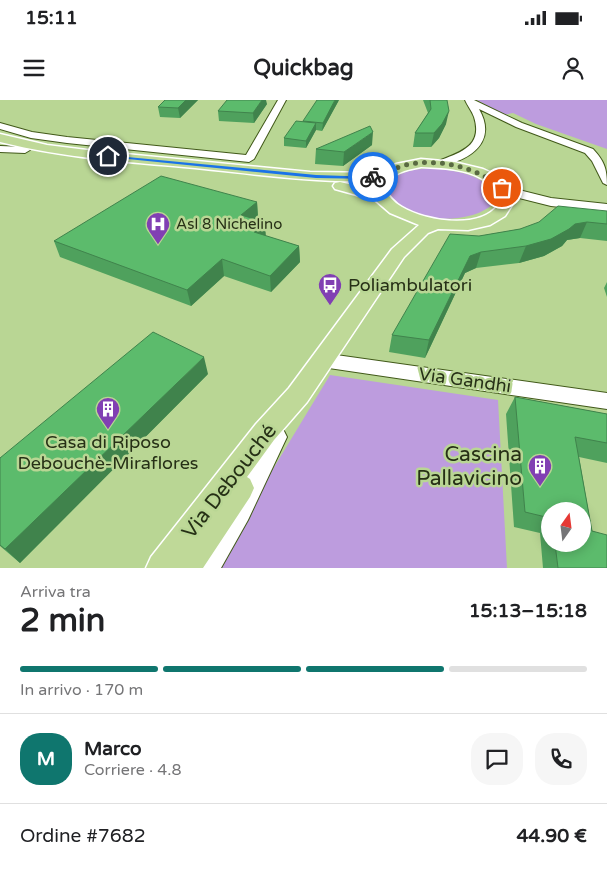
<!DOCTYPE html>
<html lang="it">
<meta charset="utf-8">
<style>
:root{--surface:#fff;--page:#f6f6f6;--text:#202124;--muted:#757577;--line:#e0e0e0;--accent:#0f766e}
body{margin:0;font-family:"Varela Round",sans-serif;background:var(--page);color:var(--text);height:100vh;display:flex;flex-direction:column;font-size:19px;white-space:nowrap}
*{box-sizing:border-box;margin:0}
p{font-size:16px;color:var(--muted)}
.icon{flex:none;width:28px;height:28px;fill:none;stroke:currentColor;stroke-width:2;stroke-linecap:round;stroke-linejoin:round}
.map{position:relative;height:468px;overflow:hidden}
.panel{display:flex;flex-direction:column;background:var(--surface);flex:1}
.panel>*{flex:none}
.needle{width:32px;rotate:14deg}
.tools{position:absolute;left:541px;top:402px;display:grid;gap:10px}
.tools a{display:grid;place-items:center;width:50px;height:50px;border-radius:50%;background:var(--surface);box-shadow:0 2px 12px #0003;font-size:25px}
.pin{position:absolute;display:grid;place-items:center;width:42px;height:42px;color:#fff;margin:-21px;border:2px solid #fff;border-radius:50%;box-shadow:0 1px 5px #0007}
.courier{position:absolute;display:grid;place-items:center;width:50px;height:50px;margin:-25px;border:4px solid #1a73e8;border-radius:50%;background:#fff;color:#222;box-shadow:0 1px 6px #0007}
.overview em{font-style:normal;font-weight:700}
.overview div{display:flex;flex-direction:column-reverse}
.overview{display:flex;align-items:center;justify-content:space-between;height:85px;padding:0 20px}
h1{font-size:32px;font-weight:700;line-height:38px}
.bar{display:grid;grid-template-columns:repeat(4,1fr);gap:8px 5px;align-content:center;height:60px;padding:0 20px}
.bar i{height:6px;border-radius:4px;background:var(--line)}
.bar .selected{background:var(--accent)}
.bar p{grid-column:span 4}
.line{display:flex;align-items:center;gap:12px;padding:0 20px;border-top:1px solid var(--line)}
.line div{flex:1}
.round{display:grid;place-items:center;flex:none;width:52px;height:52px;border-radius:20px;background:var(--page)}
.status{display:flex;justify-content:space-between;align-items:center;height:35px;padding:0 25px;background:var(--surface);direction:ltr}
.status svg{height:14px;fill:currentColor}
header{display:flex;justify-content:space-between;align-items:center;height:65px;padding:0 20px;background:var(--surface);font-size:22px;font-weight:700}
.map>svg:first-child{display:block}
.green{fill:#bd9cde}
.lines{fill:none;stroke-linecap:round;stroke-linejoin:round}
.minor-casing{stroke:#415919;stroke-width:2}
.major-casing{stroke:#fff;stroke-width:3}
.minor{fill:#fff;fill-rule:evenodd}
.major{fill:#bfd998;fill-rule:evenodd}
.wall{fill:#4fa15d;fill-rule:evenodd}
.shaded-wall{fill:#40834c}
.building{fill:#5cbb6c;stroke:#40834c}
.route{fill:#1a73e8}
.done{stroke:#596a42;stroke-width:5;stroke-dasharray:0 9}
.labels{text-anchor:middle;stroke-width:5;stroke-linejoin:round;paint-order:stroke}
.far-poi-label{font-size:15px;fill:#263016;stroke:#b9d694;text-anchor:start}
.poi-label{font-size:18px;fill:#263016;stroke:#b9d694;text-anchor:start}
.street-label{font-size:18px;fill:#263016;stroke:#b9d694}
.near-poi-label{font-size:21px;fill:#263016;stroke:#b9d694;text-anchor:end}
.near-street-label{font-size:21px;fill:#263016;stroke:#b9d694}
</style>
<div class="status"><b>15:11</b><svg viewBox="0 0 49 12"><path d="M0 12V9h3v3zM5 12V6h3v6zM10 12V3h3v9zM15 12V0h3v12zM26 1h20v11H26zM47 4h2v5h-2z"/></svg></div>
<header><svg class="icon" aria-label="menu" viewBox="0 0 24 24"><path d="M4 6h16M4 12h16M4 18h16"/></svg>Quickbag<svg class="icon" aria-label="person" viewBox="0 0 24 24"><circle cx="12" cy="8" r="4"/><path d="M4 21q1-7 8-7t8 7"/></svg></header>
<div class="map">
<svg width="607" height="468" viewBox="0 0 607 468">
<rect width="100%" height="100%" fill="#b9d694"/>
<path class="green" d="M477 0H607V49L536 24 513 13 504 15Z
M429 68C451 70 497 74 493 104 469 127 397 124 387 88 395 71 412 70 429 68Z
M330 275 498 300 507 468H213Z"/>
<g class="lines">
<g class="minor-casing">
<path id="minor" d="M278 0H286L254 59 249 62 67 43 31 38 0 29V23L32 32 67 37 246 55Z
M465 0H474L522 23 593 49C604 61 607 68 607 85L603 83 592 61 585 53 516 27 479 9C494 35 480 53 455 62 449 64 443 68 436 66L434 64 436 62C457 53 484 48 474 17 472 11 467 5 465 0Z
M0 46 25 47 30 50 25 53 0 52Z
M503 86 551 98 607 104V112L551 106 499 93 497 90 499 87Z
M322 253 607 293V309L322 267 315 265 313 260 315 255Z
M276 328 284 331 287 337 248 420 221 468H193L230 404 268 331Z"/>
</g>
<g class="major-casing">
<path id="major" d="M0 34 47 45 95 51 310 72 380 73 396 64 421 59 454 62 483 69 494 74 509 89 514 102 505 116 490 125 468 130 438 129 428 133 404 157 307 302 274 340 247 377 250 379 254 388 250 397 203 468H146L151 457 256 324 289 288 392 149 419 125 390 113 375 100 335 89 333 86 335 83 340 82 370 89 369 87 372 81C313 83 254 74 195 68 129 62 64 58 0 42ZM421 67C447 68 480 69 497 92L498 105C480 130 425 121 402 107 393 102 388 95 383 87 392 73 405 70 421 67Z"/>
</g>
<use href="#minor" class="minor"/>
<use href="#major" class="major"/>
</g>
<path class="wall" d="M165 0H198L180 18 160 17 158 7Z
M339 0 322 31 316 30 306 48 284 46V38L303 21Z
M423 0H447L446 24 439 38 431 47H413L415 33 428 13Z
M267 4 254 23 219 21 218 11Z
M372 45 343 66 315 64 316 49Z
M257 102 258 118 256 119 266 136 299 146 300 162 271 192 224 176 191 206 60 157 54 141Z
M607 111V141L580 138 567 140 562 146 544 156 519 163 476 168 465 173 425 258 389 252 392 235 479 136 520 129Z
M607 182V197L604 188Z
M208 274 20 463 0 446V358Z
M515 297 607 314V363L579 357 592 431 607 468H543L540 433 514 427 506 314ZM550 411 582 444H550Z"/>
<path class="shaded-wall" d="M186 0H198L180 18 178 8Z
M262 0H266L267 4 254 23 253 13Z
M335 0H339L322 31 323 23Z
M449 11 446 24 439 38 431 47 434 33Z
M316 23V30L306 48V41Z
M373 32 372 45 343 66 344 52Z
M257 102 258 118 243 131 241 115Z
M265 122 266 138 254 132Z
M587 122 580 138 567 140 562 146 544 156 519 163 526 146 575 124Z
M299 146 300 162 271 192 270 176Z
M481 152 476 168 465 173 425 258 429 240 470 156Z
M222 159 224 176 191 206 187 190Z
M204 257 208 274 20 463 5 449Z"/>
<path class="building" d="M165 0H186L178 8 158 7Z
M227 0H262L253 13 218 11Z
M317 0H335L323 23 303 21Z
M430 0H447L449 11 442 24 434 33H415L431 9Z
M296 21 316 23 306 41 284 38Z
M370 26 373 32 344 52 316 49Z
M161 76 257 102 241 115 265 122 254 132 299 146 270 176 222 159 187 190 54 141Z
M558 106 607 111V124L587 122 575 124 569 129 551 139 526 146 481 152 470 156 429 240 392 235 450 134 479 136 520 129 539 122Z
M153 232 204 257 5 449 0 445V358Z
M515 297 607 314V343L575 337 592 431 607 435V468H558L555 444H582V411H550V418L525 412Z"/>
<path class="route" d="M106 55 316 75 376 77 373 79 316 78 108 57Z"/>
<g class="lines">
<path class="done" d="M373 77C384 77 391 69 402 66 435 57 475 66 502 88"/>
</g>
<defs>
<g id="hospital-pin" transform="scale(1.25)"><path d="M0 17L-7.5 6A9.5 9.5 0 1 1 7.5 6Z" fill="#813fb3" stroke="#b9d694"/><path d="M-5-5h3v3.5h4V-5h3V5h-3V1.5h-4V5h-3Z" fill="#fff"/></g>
<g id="bus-pin" transform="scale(1.25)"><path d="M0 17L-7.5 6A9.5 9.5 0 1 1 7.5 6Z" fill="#813fb3" stroke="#b9d694"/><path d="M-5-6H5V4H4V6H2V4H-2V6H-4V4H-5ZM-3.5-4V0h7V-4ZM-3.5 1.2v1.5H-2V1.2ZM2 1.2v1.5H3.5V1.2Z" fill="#fff"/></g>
<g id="building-pin" transform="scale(1.25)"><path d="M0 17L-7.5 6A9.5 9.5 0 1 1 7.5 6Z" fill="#813fb3" stroke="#b9d694"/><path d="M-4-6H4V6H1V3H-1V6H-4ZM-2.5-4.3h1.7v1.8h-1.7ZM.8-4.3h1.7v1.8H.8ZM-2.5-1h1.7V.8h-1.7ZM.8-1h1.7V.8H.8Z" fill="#fff"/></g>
</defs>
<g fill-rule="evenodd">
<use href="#hospital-pin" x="158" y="124"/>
<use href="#bus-pin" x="330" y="185"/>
<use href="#building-pin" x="108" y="309"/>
<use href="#building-pin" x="540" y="366"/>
</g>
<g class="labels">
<g class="far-poi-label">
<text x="176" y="129">Asl 8 Nichelino</text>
</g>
<g class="poi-label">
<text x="348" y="191">Poliambulatori</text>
<text x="108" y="348" text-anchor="middle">Casa di Riposo<tspan x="108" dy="21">Debouchè-Miraflores</tspan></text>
</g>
<g class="street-label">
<text transform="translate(465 280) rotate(8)" y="6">Via Gandhi</text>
</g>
<g class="near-poi-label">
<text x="522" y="361">Cascina<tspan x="522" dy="24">Pallavicino</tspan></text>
</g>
<g class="near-street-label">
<text transform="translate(229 381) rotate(-52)" y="7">Via Debouché</text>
</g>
</g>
</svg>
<div class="tools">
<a><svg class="needle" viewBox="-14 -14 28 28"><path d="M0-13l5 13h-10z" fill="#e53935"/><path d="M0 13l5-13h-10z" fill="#757577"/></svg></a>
</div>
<div class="pin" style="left:502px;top:88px;background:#ea580c"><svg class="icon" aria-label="bag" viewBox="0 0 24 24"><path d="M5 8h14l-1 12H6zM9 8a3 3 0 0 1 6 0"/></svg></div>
<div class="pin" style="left:108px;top:56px;background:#1f2937"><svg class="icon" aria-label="home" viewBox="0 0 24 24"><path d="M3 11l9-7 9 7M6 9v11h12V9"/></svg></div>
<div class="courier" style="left:373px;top:77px"><svg class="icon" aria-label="bike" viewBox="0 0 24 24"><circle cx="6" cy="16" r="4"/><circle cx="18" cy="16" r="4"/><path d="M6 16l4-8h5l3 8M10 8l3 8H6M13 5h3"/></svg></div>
</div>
<section class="panel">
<div class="overview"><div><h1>2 min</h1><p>Arriva tra</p></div><em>15:13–15:18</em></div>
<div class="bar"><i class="selected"></i><i class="selected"></i><i class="selected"></i><i></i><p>In arrivo · 170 m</p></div>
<div class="line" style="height:90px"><b class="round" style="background:var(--accent);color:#fff">M</b><div><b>Marco</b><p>Corriere · 4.8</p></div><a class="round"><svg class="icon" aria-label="chat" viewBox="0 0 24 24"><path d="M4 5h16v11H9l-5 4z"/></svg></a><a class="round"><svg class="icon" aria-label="phone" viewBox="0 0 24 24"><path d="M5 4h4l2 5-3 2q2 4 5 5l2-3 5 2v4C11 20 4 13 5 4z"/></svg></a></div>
<div class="line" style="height:65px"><div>Ordine #7682</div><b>44.90 €</b></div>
</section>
